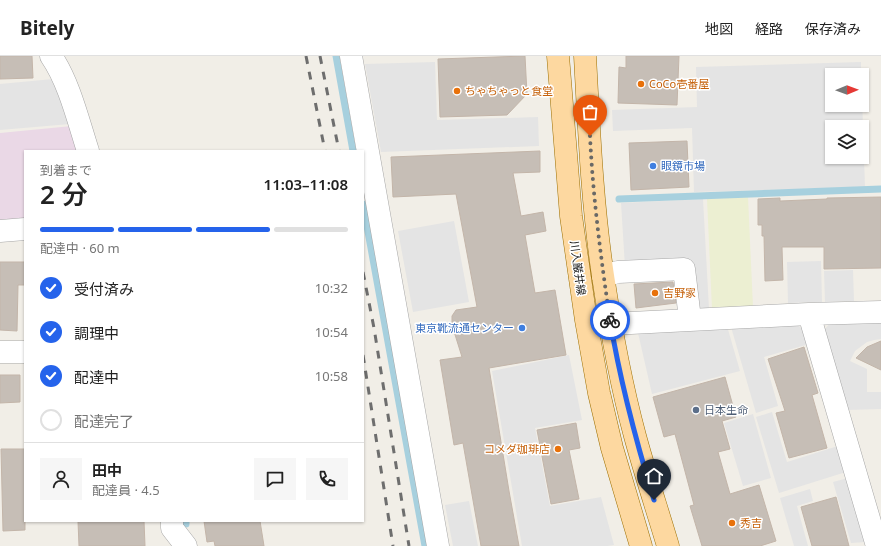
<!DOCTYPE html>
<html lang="ja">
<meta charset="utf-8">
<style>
:root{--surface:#fff;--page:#f6f6f6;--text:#222;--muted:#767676;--line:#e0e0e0;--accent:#2563eb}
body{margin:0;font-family:"Noto Sans","Noto Sans JP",sans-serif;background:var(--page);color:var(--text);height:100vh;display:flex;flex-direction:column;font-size:15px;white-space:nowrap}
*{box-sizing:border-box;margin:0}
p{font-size:13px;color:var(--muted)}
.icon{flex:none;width:22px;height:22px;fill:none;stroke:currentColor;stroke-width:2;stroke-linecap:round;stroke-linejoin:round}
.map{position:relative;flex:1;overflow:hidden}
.sheet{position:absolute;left:24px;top:94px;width:340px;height:372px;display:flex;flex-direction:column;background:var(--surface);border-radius:0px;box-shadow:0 1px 3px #0004}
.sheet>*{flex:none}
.needle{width:26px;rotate:89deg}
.buttons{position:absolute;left:825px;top:12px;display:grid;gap:8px}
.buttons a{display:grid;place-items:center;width:44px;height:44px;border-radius:0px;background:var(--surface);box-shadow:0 1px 3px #0004;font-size:20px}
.pin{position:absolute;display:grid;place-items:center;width:34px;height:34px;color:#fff;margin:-41px -17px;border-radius:50% 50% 50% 0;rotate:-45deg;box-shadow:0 0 4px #0007}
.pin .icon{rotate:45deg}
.courier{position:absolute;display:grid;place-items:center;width:40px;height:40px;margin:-20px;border:3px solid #2563eb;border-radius:50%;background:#fff;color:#222;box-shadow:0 1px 5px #0007}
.head em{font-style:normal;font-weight:600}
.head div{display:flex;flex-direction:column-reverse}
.head{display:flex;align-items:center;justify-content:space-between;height:68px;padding:0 16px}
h1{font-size:26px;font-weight:600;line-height:30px}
.bar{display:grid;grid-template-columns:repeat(4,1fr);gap:6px 4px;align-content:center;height:48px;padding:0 16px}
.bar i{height:5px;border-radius:3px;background:var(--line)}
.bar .on{background:var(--accent)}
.bar p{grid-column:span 4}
.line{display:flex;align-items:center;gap:10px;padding:0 16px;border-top:1px solid var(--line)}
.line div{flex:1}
.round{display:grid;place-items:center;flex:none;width:42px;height:42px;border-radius:0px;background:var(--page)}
ol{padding:0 16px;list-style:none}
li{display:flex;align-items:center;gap:12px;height:44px}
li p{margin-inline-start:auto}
li .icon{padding:4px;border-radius:50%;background:var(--accent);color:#fff;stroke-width:4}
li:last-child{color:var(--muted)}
li i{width:22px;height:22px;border:2px solid var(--line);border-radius:50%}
header{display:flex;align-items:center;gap:24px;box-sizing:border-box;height:56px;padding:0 20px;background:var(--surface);border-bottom:1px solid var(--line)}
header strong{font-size:19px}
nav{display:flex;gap:22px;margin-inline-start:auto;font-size:14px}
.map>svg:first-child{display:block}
.industrial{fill:#ead8e6}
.farmland{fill:#ecefd2}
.parking{fill:#e4e4e4;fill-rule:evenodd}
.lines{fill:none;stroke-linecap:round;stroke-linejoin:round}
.stream{stroke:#a7d0de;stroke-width:7}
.building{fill:#c6beb6;stroke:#c3b5a9}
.minor-casing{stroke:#a7a7a7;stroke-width:23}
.major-casing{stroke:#9c6f00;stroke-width:23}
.minor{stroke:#fff;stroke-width:22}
.major{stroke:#fdd8a0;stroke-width:22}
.rail{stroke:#6e6e6e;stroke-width:3;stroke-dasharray:8 8;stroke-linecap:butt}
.done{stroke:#696866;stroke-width:4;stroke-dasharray:0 7.2}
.route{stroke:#2563eb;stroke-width:5}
.food-dot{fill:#e8710a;stroke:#fff;stroke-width:1.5}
.shop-dot{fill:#3f7fe0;stroke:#fff;stroke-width:1.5}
.service-dot{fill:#5c6f8a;stroke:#fff;stroke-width:1.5}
.labels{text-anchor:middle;stroke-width:3;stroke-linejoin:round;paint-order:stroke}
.food-label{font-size:11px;fill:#c56008;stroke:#fff;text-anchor:start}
.shop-label{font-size:11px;fill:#366cbe;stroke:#fff;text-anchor:start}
.street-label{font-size:11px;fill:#202020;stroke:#fff}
.service-label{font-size:11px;fill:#4e5e75;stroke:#fff;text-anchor:start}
</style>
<header>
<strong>Bitely</strong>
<nav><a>地図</a><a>経路</a><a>保存済み</a></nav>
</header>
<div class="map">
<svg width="881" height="490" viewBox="0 0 881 490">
<rect width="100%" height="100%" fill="#f1eee7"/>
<path class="industrial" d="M72 70 79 95H25V163L0 165V77Z"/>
<path class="farmland" d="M748 141 753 251 712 253 707 143Z"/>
<path class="parking" d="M435 6 437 64 538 61 539 90 381 96 365 8Z
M861 6V19H832V49H862V41L865 131 694 136 692 72 613 75 612 54 697 51 696 11ZM832 71H862V101H832Z
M53 23 70 68 0 74V28Z
M703 143 709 253 685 254 682 208 625 211 621 147Z
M454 165 469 246 413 256 398 175Z
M821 205 822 246 788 247 787 206Z
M853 214 854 245 825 246 824 215Z
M881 263V283L874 284 867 286 855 295 850 305 867 313V336H881V353L847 354 823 275 833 264Z
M794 267 805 274 809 288 764 301 778 350 756 357 731 271Z
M727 270 740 315 652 338 638 277Z
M569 299 582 364 535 372 550 450 601 441 614 489 607 490H522L492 315Z
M772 356 787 406 838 390 846 416 779 437 756 361Z
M753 358 771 422 743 430 724 367Z
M848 422 866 486 851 487 833 426Z
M810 433 813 445 797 450 808 490H794L780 442Z
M469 445 478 490H453L445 449Z"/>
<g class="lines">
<path class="stream" d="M336 0 353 95
M619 143 881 133
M363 148 425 490
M186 465V468"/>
</g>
<path class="building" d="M0 0H32L33 22 0 23Z
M525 0 527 38 507 59 440 61 438 3Z
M626 0H679L677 49 618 47 619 11 626 12Z
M687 85 689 131 631 134 629 87Z
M540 95V116L513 117 521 160 543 156 546 175 525 179 535 237 555 234 566 299 489 312 509 435 519 490H481L463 387 454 389 440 304 462 301 452 269V260L456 254 477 251 456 138 393 141 391 101Z
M881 141V212L824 213V191H782L783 224 765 225 764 180H762V169H758V143L780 142V145L827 143V142Z
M0 206H25V229H18L17 275 0 274Z
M673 226 676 247 636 252 634 228Z
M881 285V314L856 302 867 291Z
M804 291 818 337 812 339 827 392 789 402 776 357 785 355 768 303Z
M0 319H20V346L0 347Z
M725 321 736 361 722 365 730 393 718 396 730 438 759 429 776 485 760 490H702L690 450 694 449 675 378 664 381 653 341Z
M576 367 580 392 569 394 579 443 551 448 537 374Z
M1 393H25V474L3 475Z
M836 441 849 490H812L801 451Z
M78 465H144L145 490H79Z
M204 465H260L264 490H215L214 485 207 486Z"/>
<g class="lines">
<g class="minor-casing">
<path id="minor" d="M51 0C69 26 78 64 88 95
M351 0 438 490
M0 175 25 173
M603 220 618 216 684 213 690 263
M809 258 877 490
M611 268 809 258 881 256
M0 296H25
M172 465V472L186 490"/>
</g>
<g class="major-casing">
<path id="major" d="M558 0 571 160 586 264 599 337 612 392 641 490
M585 0C589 73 592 147 603 220 611 274 621 328 635 380 645 417 657 453 668 490"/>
</g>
<use href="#minor" class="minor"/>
<use href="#major" class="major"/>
<path class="rail" d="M306 0 325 95
M320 0 339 95
M363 216 374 272 409 490
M363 299 393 490"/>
</g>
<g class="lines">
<path class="done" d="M590 80C593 142 601 203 610 264"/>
<path class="route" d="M610 264C620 325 636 385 654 444"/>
</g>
<g class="food-dot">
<circle cx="641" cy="28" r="4"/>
<circle cx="457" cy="35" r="4"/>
<circle cx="655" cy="237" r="4"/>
<circle cx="558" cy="393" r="4"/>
<circle cx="732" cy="467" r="4"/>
</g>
<g class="shop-dot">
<circle cx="653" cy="110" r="4"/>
<circle cx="522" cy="272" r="4"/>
</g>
<circle class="service-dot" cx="696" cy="354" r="4"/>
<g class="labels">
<g class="food-label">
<text x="649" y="32">CoCo壱番屋</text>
<text x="465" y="39">ちゃちゃっと食堂</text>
<text x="663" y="241">吉野家</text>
<text x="550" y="397" text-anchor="end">コメダ珈琲店</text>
<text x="740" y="471">秀吉</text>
</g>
<g class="shop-label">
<text x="661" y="114">眼鏡市場</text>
<text x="514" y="276" text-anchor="end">東京靴流通センター</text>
</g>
<g class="street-label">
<text transform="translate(578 212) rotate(82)" y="4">川入巌井線</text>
</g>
<g class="service-label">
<text x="704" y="358">日本生命</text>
</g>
</g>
</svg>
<div class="buttons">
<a><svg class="needle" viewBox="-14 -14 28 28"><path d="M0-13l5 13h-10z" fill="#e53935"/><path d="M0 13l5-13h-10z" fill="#767676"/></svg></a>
<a><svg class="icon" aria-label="layers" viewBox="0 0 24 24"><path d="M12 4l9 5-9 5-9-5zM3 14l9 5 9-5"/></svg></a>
</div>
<div class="pin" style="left:590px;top:80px;background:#ea580c"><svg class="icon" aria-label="bag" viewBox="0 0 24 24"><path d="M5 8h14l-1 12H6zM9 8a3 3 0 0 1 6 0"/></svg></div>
<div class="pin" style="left:654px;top:444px;background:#1f2937"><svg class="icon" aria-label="home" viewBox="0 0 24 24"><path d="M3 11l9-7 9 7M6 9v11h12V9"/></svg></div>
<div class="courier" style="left:610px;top:264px"><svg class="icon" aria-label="bike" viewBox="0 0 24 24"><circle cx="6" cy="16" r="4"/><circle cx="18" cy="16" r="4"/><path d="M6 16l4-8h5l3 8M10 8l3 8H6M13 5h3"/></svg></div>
<section class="sheet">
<div class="head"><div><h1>2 分</h1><p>到着まで</p></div><em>11:03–11:08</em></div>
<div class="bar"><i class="on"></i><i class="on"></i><i class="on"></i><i></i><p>配達中 · 60 m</p></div>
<ol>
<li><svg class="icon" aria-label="check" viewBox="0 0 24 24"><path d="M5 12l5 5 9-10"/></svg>受付済み<p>10:32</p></li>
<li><svg class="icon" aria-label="check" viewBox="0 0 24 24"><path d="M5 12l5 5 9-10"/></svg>調理中<p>10:54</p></li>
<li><svg class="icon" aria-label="check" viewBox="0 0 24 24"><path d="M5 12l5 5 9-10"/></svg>配達中<p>10:58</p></li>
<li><i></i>配達完了</li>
</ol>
<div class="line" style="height:72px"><a class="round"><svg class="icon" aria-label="person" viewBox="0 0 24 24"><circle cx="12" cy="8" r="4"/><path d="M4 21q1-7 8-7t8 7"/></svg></a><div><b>田中</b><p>配達員 · 4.5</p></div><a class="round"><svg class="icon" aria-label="chat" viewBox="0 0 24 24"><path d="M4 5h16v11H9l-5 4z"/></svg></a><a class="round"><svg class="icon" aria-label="phone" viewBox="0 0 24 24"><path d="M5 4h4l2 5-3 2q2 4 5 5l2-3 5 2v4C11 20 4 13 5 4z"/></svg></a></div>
</section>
</div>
